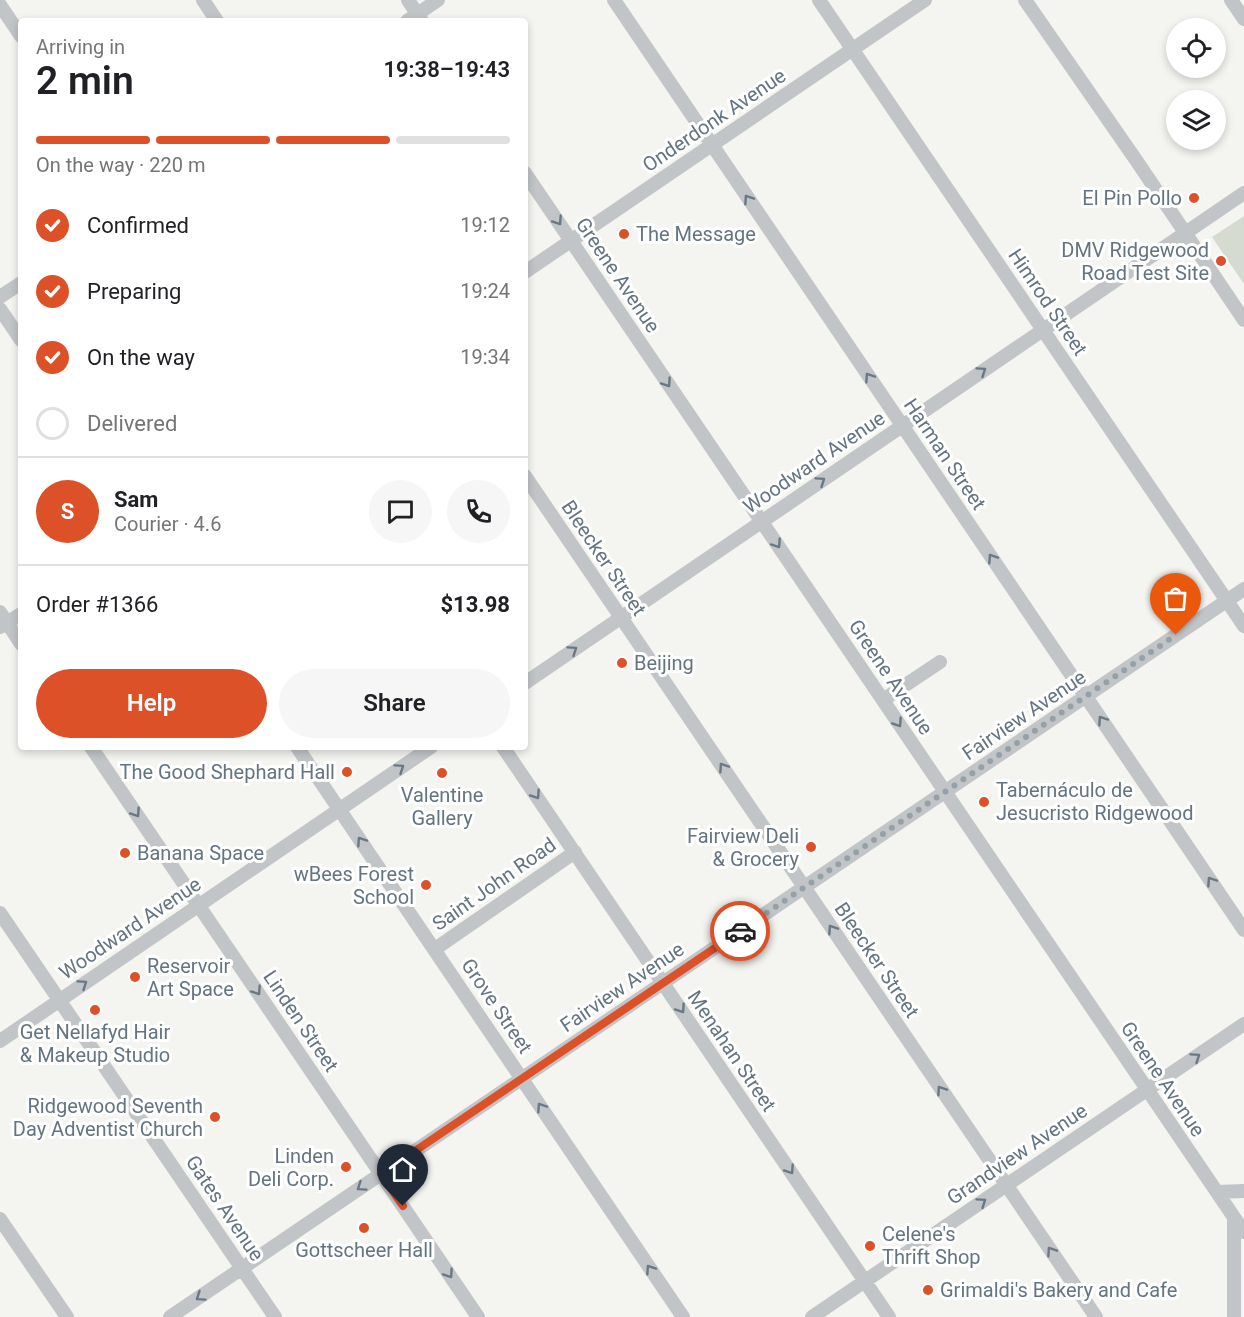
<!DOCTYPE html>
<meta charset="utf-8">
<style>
:root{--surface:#fff;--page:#f6f6f6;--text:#202124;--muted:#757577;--line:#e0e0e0;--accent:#dc5128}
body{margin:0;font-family:Roboto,sans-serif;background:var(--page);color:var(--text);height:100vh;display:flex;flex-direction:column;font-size:22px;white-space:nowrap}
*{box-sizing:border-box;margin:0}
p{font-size:20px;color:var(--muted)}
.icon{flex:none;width:33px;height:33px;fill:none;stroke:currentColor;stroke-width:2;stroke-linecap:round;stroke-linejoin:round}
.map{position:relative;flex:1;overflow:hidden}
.details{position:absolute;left:18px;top:18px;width:510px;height:732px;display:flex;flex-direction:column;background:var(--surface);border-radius:6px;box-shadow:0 3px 9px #0003}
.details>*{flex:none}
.buttons{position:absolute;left:1166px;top:18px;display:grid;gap:12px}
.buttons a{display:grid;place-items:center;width:60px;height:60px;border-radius:50%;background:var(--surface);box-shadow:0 3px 9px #0003;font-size:30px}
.pin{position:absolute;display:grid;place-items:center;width:51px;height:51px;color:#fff;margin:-62px -26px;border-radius:50% 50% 50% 0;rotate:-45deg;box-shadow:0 0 6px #0007}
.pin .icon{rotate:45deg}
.courier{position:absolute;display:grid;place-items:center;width:60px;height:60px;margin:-30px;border:4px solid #dc5128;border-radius:50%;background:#fff;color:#222;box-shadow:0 2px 8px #0007}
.head em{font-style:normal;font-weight:600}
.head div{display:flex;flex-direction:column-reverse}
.head{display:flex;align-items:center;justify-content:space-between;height:102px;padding:0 18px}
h1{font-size:39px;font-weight:600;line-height:45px}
.bar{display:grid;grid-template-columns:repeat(4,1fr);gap:9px 6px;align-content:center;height:72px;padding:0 18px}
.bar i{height:8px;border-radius:4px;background:var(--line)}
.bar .current{background:var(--accent)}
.bar p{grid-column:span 4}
.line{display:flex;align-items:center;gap:15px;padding:0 18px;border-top:2px solid var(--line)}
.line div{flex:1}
.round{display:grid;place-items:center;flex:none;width:63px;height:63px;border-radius:32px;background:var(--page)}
ol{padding:0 18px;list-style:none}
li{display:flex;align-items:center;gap:18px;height:66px}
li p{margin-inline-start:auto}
li .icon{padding:6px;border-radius:50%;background:var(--accent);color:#fff;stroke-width:4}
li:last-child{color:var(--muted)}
li i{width:33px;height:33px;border:3px solid var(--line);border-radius:50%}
.button{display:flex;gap:12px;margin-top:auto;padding:12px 18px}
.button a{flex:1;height:69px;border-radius:36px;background:var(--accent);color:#fff;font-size:24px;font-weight:600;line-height:69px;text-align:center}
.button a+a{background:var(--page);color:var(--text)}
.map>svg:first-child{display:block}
.green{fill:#d5dbd1}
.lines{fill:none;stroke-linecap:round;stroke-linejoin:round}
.minor{stroke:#c2c5c8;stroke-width:14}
.oneway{stroke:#697884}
.done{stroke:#96a1a7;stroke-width:6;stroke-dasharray:0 10.8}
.route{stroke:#dc5128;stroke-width:8}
.poi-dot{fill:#dc5128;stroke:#fff;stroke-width:2}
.labels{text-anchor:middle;stroke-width:6;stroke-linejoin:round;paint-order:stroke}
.street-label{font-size:20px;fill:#647480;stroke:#fff}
.poi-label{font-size:20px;fill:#647480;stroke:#fff;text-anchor:end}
</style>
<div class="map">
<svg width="1244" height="1317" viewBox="0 0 1244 1317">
<rect width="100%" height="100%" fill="#f4f4f0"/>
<path class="green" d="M1244 216V284L1212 237Z"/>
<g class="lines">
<path class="minor" d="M203 0 217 21
M408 0 422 21
M614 0 1244 930
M819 0 1244 626
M1025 0 1136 160 1244 320
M1231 0 1244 19
M0 5 21 36
M407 21 438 0
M525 173 1244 1232
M525 272 925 0
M0 297 21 283
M0 309 21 340
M525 476 1096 1317
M0 612 21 644
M0 627 21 614
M525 683 1244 193
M883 700 940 662
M91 747 478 1317
M297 747 683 1317
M503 747 889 1317
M0 913 275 1317
M435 949 575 852
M0 1041 431 747
M1217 1192 1244 1191
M0 1219 67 1317
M170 1317 1244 589
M812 1317 1244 1024
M1234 1317V1218"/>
</g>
<defs><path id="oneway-chevron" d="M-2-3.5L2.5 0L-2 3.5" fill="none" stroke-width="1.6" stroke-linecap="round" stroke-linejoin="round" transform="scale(1.5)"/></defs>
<g class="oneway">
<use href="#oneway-chevron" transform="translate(748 199) rotate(-124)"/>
<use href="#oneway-chevron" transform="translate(558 221) rotate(56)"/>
<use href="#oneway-chevron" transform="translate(982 371) rotate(-34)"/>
<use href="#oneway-chevron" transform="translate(869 377) rotate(-124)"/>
<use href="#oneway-chevron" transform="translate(667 383) rotate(56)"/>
<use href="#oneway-chevron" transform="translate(821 481) rotate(-34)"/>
<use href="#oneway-chevron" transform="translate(777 544) rotate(56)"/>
<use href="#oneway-chevron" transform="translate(992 558) rotate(-124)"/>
<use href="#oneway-chevron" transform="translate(573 650) rotate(-34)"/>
<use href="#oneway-chevron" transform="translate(1102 720) rotate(-124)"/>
<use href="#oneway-chevron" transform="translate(898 723) rotate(56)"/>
<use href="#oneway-chevron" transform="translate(723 767) rotate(-124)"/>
<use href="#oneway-chevron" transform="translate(400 768) rotate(-34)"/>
<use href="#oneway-chevron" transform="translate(536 795) rotate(56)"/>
<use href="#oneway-chevron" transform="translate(136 813) rotate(56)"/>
<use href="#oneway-chevron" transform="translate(361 841) rotate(-124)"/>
<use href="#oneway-chevron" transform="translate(1211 881) rotate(-124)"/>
<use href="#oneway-chevron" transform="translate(832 929) rotate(-124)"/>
<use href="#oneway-chevron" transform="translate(83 984) rotate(-34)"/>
<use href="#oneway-chevron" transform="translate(257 991) rotate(56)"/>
<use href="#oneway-chevron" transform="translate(681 1009) rotate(56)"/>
<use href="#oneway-chevron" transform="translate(1196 1057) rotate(-34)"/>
<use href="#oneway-chevron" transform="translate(941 1090) rotate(-124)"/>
<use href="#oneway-chevron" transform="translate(541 1107) rotate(-124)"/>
<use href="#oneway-chevron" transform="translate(790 1170) rotate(56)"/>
<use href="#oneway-chevron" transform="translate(361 1187) rotate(146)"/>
<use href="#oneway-chevron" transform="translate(982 1202) rotate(-34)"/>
<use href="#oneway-chevron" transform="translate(1051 1251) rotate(-124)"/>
<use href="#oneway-chevron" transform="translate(650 1269) rotate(-124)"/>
<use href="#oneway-chevron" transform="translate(449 1274) rotate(56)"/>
<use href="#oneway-chevron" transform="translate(200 1297) rotate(146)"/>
</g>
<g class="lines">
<path class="done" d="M740 931 1176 635"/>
<path class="route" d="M403 1206 381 1174 740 931"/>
</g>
<g class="poi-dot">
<circle cx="1194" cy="198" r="6"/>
<circle cx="624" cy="234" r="6"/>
<circle cx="1221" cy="261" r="6"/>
<circle cx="622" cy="663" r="6"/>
<circle cx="347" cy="772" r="6"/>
<circle cx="442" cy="773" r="6"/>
<circle cx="984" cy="802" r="6"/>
<circle cx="811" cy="847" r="6"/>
<circle cx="125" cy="853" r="6"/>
<circle cx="426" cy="885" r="6"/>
<circle cx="135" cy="977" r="6"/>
<circle cx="95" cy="1010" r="6"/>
<circle cx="215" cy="1117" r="6"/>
<circle cx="346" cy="1167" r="6"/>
<circle cx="364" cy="1228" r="6"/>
<circle cx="870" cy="1246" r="6"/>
<circle cx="928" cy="1290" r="6"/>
</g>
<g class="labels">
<g class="street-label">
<text transform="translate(714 120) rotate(-34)" y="7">Onderdonk Avenue</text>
<text transform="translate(618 275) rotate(56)" y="7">Greene Avenue</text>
<text transform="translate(1048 302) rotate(56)" y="7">Himrod Street</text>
<text transform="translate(945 454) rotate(56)" y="7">Harman Street</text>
<text transform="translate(814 462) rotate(-34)" y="7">Woodward Avenue</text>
<text transform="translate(604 558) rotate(56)" y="7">Bleecker Street</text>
<text transform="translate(891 677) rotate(56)" y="7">Greene Avenue</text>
<text transform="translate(1024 715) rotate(-34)" y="7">Fairview Avenue</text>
<text transform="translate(494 884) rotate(-35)" y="7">Saint John Road</text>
<text transform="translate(130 928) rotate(-34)" y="7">Woodward Avenue</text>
<text transform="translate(877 960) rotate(56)" y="7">Bleecker Street</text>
<text transform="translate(622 987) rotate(-34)" y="7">Fairview Avenue</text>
<text transform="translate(497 1006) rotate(56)" y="7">Grove Street</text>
<text transform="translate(301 1021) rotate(56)" y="7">Linden Street</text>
<text transform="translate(732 1051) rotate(56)" y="7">Menahan Street</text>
<text transform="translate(1163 1079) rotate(56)" y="7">Greene Avenue</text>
<text transform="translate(1017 1154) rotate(-34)" y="7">Grandview Avenue</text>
<text transform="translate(225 1208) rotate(56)" y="7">Gates Avenue</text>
</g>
<g class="poi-label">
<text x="1182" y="205">El Pin Pollo</text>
<text x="636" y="241" text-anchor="start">The Message</text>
<text x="1209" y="257">DMV Ridgewood<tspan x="1209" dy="23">Road Test Site</tspan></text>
<text x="634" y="670" text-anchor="start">Beijing</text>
<text x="335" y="779">The Good Shephard Hall</text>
<text x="996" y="797" text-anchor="start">Tabernáculo de<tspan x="996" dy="23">Jesucristo Ridgewood</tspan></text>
<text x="442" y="802" text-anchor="middle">Valentine<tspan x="442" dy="23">Gallery</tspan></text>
<text x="799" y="843">Fairview Deli<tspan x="799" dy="23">&amp; Grocery</tspan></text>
<text x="137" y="860" text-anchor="start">Banana Space</text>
<text x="414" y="881">wBees Forest<tspan x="414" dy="23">School</tspan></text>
<text x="147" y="973" text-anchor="start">Reservoir<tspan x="147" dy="23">Art Space</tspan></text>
<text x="95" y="1039" text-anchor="middle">Get Nellafyd Hair<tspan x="95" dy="23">&amp; Makeup Studio</tspan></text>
<text x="203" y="1113">Ridgewood Seventh<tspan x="203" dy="23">Day Adventist Church</tspan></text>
<text x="334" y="1163">Linden<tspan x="334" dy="23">Deli Corp.</tspan></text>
<text x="882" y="1241" text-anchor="start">Celene's<tspan x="882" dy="23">Thrift Shop</tspan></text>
<text x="364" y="1257" text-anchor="middle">Gottscheer Hall</text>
<text x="940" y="1297" text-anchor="start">Grimaldi's Bakery and Cafe</text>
</g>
</g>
</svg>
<div class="buttons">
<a><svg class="icon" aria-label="locate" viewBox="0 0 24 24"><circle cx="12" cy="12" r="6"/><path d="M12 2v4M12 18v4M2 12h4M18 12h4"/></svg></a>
<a><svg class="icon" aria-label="layers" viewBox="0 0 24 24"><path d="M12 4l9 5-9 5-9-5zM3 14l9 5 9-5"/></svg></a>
</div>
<div class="pin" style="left:1176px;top:635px;background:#ea580c"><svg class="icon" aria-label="bag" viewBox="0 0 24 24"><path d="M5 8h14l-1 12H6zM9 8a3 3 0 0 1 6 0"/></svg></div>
<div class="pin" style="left:403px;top:1206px;background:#1f2937"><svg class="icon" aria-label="home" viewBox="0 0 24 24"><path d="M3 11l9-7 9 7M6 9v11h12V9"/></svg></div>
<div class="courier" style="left:740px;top:931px"><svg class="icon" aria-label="car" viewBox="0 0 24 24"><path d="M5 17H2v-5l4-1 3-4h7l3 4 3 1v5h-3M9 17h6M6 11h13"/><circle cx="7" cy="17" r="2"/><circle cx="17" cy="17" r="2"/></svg></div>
<section class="details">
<div class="head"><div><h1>2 min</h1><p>Arriving in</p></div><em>19:38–19:43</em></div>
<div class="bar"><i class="current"></i><i class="current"></i><i class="current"></i><i></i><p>On the way · 220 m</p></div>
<ol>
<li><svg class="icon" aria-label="check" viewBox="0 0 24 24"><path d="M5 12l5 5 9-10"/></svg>Confirmed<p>19:12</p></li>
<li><svg class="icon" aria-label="check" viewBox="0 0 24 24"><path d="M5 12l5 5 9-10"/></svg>Preparing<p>19:24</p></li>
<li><svg class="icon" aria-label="check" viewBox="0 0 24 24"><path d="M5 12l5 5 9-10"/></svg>On the way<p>19:34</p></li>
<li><i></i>Delivered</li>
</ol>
<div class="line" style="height:108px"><b class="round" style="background:var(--accent);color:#fff">S</b><div><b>Sam</b><p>Courier · 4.6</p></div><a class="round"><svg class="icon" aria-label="chat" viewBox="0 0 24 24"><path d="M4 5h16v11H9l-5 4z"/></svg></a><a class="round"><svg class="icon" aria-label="phone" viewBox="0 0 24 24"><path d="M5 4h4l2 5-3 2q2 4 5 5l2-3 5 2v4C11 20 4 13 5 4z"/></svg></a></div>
<div class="line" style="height:78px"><div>Order #1366</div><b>$13.98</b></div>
<div class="button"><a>Help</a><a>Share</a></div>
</section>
</div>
